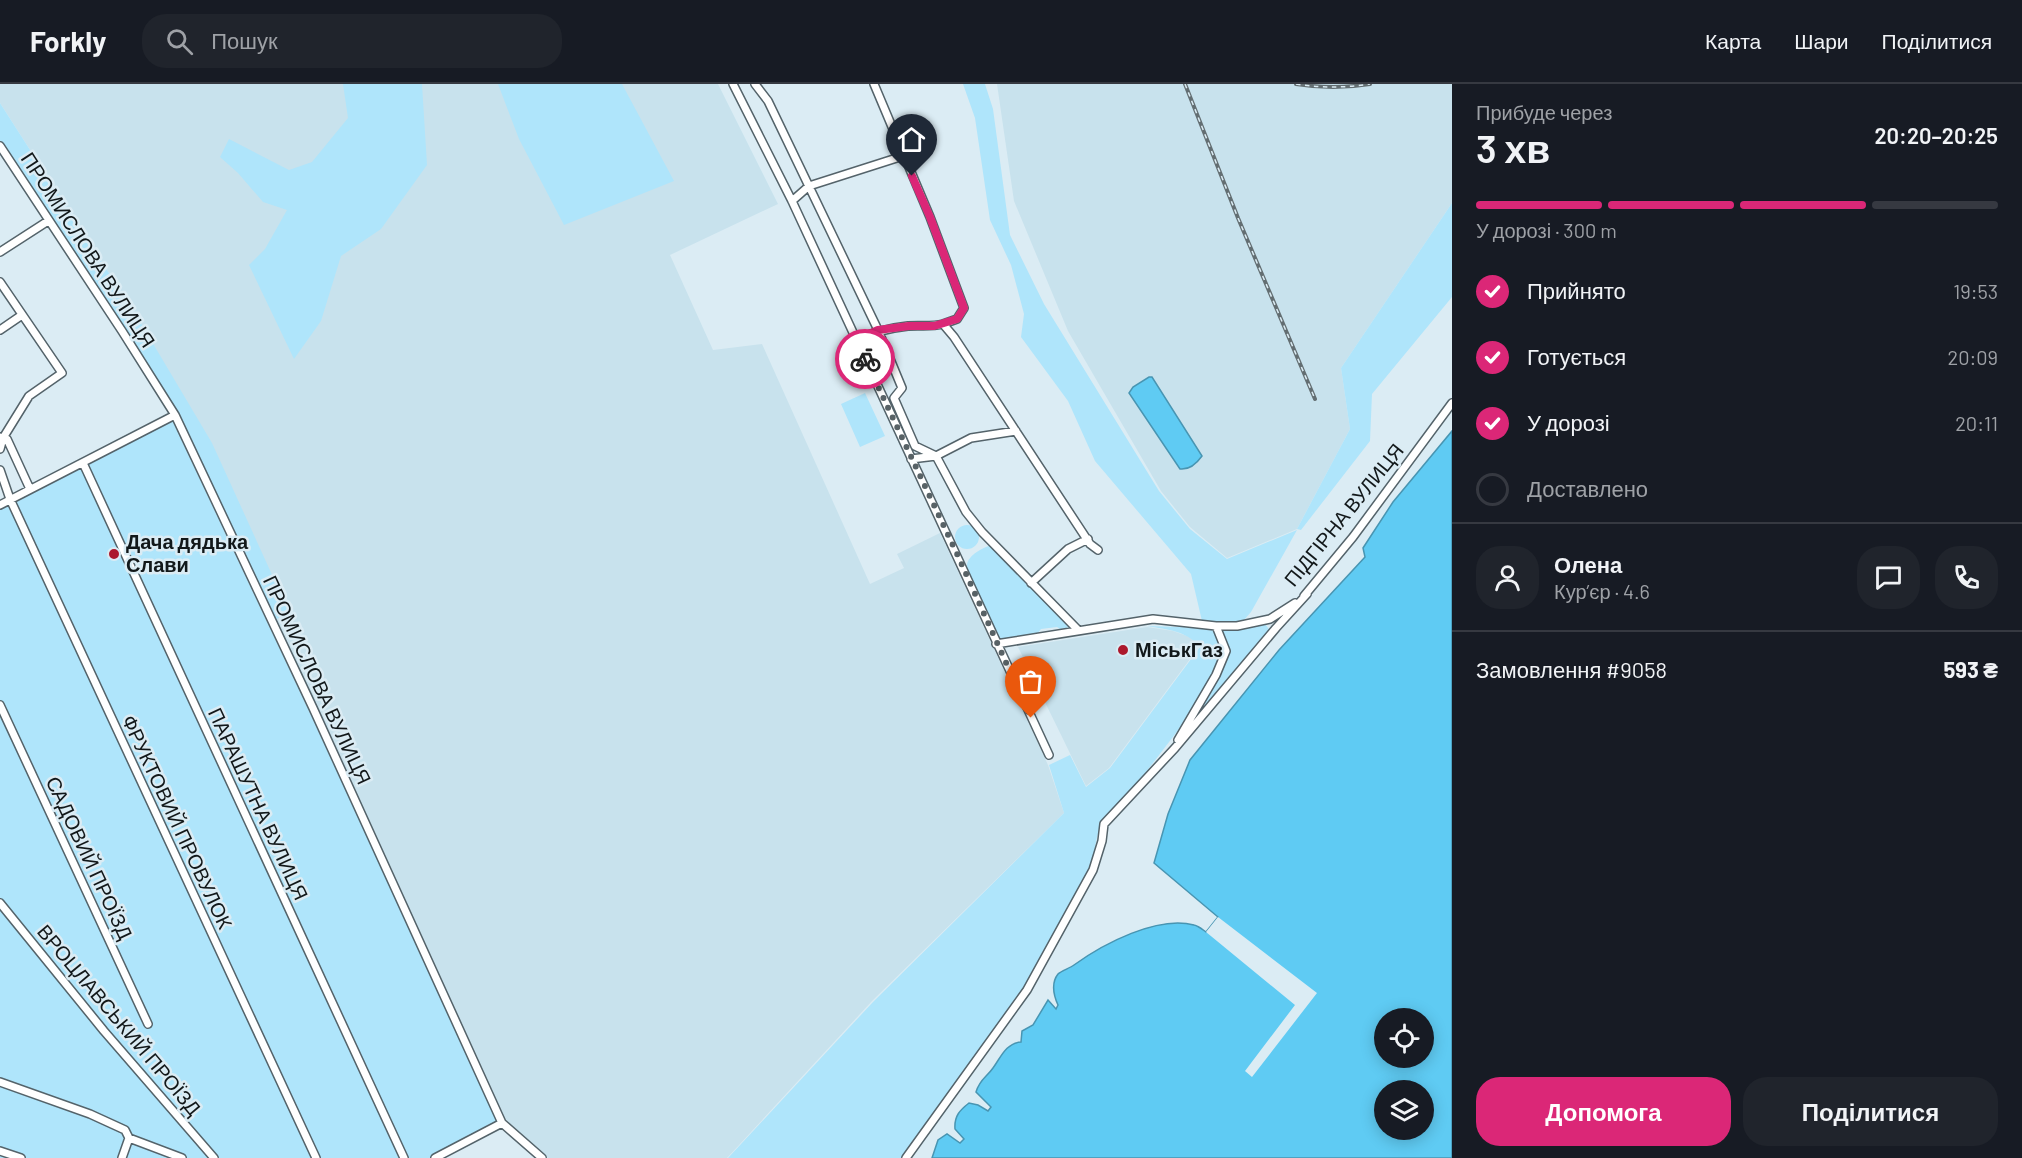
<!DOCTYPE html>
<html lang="uk">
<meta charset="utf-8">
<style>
:root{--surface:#171b24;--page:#20242c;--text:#f1f3f6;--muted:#9ea1a6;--line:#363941;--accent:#db2777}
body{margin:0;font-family:Barlow,sans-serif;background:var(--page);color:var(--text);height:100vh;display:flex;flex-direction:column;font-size:22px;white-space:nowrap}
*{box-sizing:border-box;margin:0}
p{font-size:20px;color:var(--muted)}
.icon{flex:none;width:33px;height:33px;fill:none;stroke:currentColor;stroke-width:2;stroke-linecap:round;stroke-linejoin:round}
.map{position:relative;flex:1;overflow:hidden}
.sheet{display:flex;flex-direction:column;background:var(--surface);width:570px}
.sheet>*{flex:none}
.controls{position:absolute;left:1374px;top:924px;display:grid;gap:12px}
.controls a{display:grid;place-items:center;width:60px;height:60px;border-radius:50%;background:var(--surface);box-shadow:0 3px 15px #0003;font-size:30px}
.pin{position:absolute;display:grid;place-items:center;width:51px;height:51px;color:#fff;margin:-62px -26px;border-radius:50% 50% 50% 0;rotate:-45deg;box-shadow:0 0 6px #0007}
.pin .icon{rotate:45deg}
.courier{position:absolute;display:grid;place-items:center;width:60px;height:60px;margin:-30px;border:4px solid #db2777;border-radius:50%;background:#fff;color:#222;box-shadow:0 2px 8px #0007}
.overview em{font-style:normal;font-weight:600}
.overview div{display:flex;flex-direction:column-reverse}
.overview{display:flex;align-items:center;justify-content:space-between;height:102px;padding:0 24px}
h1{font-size:39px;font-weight:600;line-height:45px}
.bar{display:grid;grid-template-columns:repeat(4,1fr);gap:9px 6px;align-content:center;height:72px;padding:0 24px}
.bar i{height:8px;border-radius:4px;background:var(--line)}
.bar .on{background:var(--accent)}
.bar p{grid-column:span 4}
.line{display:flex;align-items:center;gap:15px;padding:0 24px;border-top:2px solid var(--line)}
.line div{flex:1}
.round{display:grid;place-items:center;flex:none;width:63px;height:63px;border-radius:24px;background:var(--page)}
ol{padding:0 24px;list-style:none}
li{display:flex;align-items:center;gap:18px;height:66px}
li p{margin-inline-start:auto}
li .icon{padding:6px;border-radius:50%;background:var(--accent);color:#fff;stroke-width:4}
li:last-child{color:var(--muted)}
li i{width:33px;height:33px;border:3px solid var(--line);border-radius:50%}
.button{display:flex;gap:12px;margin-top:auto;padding:12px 24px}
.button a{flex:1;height:69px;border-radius:24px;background:var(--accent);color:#fff;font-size:24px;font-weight:600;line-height:69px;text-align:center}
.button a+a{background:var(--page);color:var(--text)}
header{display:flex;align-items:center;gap:36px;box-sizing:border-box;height:84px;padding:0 30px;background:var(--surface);border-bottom:2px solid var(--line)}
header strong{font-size:28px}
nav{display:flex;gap:33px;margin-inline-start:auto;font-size:21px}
.search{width:420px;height:54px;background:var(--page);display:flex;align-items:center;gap:15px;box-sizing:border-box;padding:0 21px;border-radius:24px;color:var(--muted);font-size:22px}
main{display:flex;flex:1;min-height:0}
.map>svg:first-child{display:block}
.built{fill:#c8e2ed}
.green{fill:#afe5fb}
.water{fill:#5fcbf3;stroke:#4895b2;stroke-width:1.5;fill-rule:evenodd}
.pier{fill:#dbecf4}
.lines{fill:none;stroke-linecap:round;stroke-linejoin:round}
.minor-casing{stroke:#54636a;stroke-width:10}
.minor{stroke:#fff;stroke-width:7}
.rail-casing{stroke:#636e72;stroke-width:4}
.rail{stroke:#dbecf4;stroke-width:1.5;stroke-dasharray:4.5;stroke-linecap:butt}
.done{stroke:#586266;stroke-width:6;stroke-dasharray:0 10.8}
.route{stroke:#db2777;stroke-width:8}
.poi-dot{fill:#ac182c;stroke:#dbecf4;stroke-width:2}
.labels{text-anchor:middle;stroke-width:5;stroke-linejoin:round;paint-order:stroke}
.street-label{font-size:20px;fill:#12181a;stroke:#dbecf4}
.poi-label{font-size:20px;font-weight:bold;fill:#12181a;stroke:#dbecf4;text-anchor:start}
</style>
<header>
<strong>Forkly</strong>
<div class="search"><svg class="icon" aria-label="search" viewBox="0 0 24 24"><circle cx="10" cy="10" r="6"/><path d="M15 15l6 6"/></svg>Пошук</div>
<nav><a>Карта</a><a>Шари</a><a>Поділитися</a></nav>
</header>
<main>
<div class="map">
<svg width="1452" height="1074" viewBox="0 0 1452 1074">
<rect width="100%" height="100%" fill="#dbecf4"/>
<path class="built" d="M0 0H718L778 120 670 171 713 266 762 260 870 500 904 484 897 470 940 449 1048 681 1064 729 872 917 727 1074H548L505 1035 275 536 289 529 139 236 0 19Z
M997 0H1452V119L1341 284 1350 345 1297 445 1227 474 1190 443 1161 407 1068 247 1014 117Z
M1147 543 1173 547 1190 553 1199 563 1109 684 1086 702 1018 563Z"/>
<path class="green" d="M343 0H422L427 81 381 145 341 172 321 237 294 275 249 181 265 165 287 126 263 118 238 89 220 73 229 55 289 86 312 78 348 34Z
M498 0H622L674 97 564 141 519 55Z
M963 0H985L993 25 1010 151 1044 220 1159 407 1190 445 1227 475 1297 446 1251 528 1244 536 1232 538 1202 537 1191 490 1095 377 1068 317 1021 253 1024 230 1011 181 990 136 975 34Z
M0 19 139 236 212 359 289 528 275 536 178 329 0 58Z
M1452 119V213L1372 310 1370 357 1301 446 1297 445 1350 345 1341 284Z
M872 261 885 289 877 292 864 265Z
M865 309 885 352 860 363 841 320Z
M172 336 309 627 500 1041 435 1074H0V424Z
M955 453a12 12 0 1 1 24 0a12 12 0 1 1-24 0Z
M992 461 1071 543 1060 545 1057 543 1041 545 1038 549 1005 555 997 553C990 538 967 496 967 481 968 471 984 463 992 461Z
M1265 540 1269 545 1193 637 1192 635C1201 620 1229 583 1229 566 1229 559 1225 554 1222 548L1224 546Z
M1147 542 1209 544C1219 550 1224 563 1221 575L1179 645 1143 692 1101 741 1097 753 1091 784 1026 906 902 1074H728L873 918 1064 729 1049 681 1070 671 1086 703 1110 684 1200 563C1185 546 1169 546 1147 542Z"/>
<path class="water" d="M1149 293H1152L1202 372C1197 379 1189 386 1180 385L1129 309 1133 303Z
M1452 347V1074H932L938 1056 947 1050 960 1059 964 1055 955 1045C954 1032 960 1026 969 1019L978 1021 988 1027 991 1023 976 1008C980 995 986 994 993 984 1001 973 1006 959 1021 958L1022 947 1033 941 1048 916 1056 925 1058 921C1054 912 1051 899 1058 890 1061 887 1070 884 1074 881 1103 860 1158 831 1194 841 1199 842 1203 846 1206 848L1218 833 1154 779 1168 730 1190 676 1279 566 1365 473 1363 464 1393 418ZM1384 934H1424V974H1384ZM1384 1006H1424V1046H1384Z"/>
<path class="pier" d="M1218 833 1317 909 1252 993 1245 987 1295 921 1206 848Z"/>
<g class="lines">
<g class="minor-casing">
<path id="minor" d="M733 0 792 117 1049 671
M755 0 768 17 878 246 902 304 894 314 915 362 936 372 966 428 982 448 1078 546
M874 0 930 133 964 224 957 235 943 240 954 253 1090 460 1098 466
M0 62 122 247 175 331 313 624 502 1039 542 1074
M792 117 809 102 903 72
M0 168 48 137
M0 198 62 289 29 312 3 354 0 365
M0 246 22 231
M856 256C873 248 889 244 908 242 920 241 931 243 943 240
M0 353 7 355 30 405
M911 375 936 372 971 354 1016 347
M83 379 404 1074
M0 386 10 415 316 1074
M0 421 175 331
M1031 499 1068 465 1088 455
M1304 512 1353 453 1452 319
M996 560 1153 535 1216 542H1237L1270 535 1295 519
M0 621 148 940
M1178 656 1216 591 1226 567 1216 542
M0 819 104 947 214 1074
M0 998 90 1030 125 1046 129 1054 182 1074
M0 1067 21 1074
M122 1074 129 1054
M435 1074 502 1039
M906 1074 1027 906 1093 786 1102 757 1104 740 1175 664 1276 544 1307 510"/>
</g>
<use href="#minor" class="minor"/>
<g class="rail-casing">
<path id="rail" d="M1185 0 1238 134 1315 315
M1296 0C1321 4 1345 4 1370 0"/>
</g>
<use href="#rail" class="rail"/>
</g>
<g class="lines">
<path class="done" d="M865 275 958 472 1031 634"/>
<path class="route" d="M865 275 856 256 878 246 909 242H934L957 235 964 224 930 133 912 92"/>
</g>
<g class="poi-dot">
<circle cx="114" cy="470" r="6"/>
<circle cx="1123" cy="566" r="6"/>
</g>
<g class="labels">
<g class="street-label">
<text transform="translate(88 166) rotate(57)" y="7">ПРОМИСЛОВА ВУЛИЦЯ</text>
<text transform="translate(1344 431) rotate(-51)" y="7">ПІДГІРНА ВУЛИЦЯ</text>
<text transform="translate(317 596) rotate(65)" y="7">ПРОМИСЛОВА ВУЛИЦЯ</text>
<text transform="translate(258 720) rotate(65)" y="7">ПАРАШУТНА ВУЛИЦЯ</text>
<text transform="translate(177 738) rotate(65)" y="7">ФРУКТОВИЙ ПРОВУЛОК</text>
<text transform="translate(89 774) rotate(65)" y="7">САДОВИЙ ПРОЇЗД</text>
<text transform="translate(119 936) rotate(50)" y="7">ВРОЦЛАВСЬКИЙ ПРОЇЗД</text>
</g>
<g class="poi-label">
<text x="126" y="465">Дача дядька<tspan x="126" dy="23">Слави</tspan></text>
<text x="1135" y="573">МіськГаз</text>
</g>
</g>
</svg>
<div class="controls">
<a><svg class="icon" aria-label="locate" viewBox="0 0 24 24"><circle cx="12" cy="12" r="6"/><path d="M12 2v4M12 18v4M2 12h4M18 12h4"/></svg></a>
<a><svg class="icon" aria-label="layers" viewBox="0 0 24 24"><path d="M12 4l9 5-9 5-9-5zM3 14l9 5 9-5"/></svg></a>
</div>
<div class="pin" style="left:1031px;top:634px;background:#ea580c"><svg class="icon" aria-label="bag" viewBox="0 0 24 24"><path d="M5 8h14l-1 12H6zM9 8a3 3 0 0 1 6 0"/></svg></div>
<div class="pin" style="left:912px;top:92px;background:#1f2937"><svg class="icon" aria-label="home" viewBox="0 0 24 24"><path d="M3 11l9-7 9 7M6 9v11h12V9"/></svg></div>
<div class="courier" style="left:865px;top:275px"><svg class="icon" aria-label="bike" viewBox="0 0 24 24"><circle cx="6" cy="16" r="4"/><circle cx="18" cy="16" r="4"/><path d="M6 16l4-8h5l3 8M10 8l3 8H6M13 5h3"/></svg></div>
</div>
<section class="sheet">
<div class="overview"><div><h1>3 хв</h1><p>Прибуде через</p></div><em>20:20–20:25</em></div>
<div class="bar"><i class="on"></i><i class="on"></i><i class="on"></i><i></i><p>У дорозі · 300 m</p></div>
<ol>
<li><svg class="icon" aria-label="check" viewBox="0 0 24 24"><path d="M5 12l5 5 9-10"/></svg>Прийнято<p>19:53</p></li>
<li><svg class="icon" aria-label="check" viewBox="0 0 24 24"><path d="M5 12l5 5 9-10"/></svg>Готується<p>20:09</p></li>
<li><svg class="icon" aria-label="check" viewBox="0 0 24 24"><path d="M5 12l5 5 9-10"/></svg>У дорозі<p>20:11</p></li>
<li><i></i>Доставлено</li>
</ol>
<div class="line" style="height:108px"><a class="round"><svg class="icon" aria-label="person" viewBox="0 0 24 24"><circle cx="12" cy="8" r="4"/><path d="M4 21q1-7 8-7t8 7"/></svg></a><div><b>Олена</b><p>Кур’єр · 4.6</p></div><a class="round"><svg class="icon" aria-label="chat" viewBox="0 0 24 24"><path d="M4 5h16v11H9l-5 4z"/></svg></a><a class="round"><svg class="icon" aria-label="phone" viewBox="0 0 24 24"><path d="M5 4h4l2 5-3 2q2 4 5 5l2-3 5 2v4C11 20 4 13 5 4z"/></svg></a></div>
<div class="line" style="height:78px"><div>Замовлення #9058</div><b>593 ₴</b></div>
<div class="button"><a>Допомога</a><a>Поділитися</a></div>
</section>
</main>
